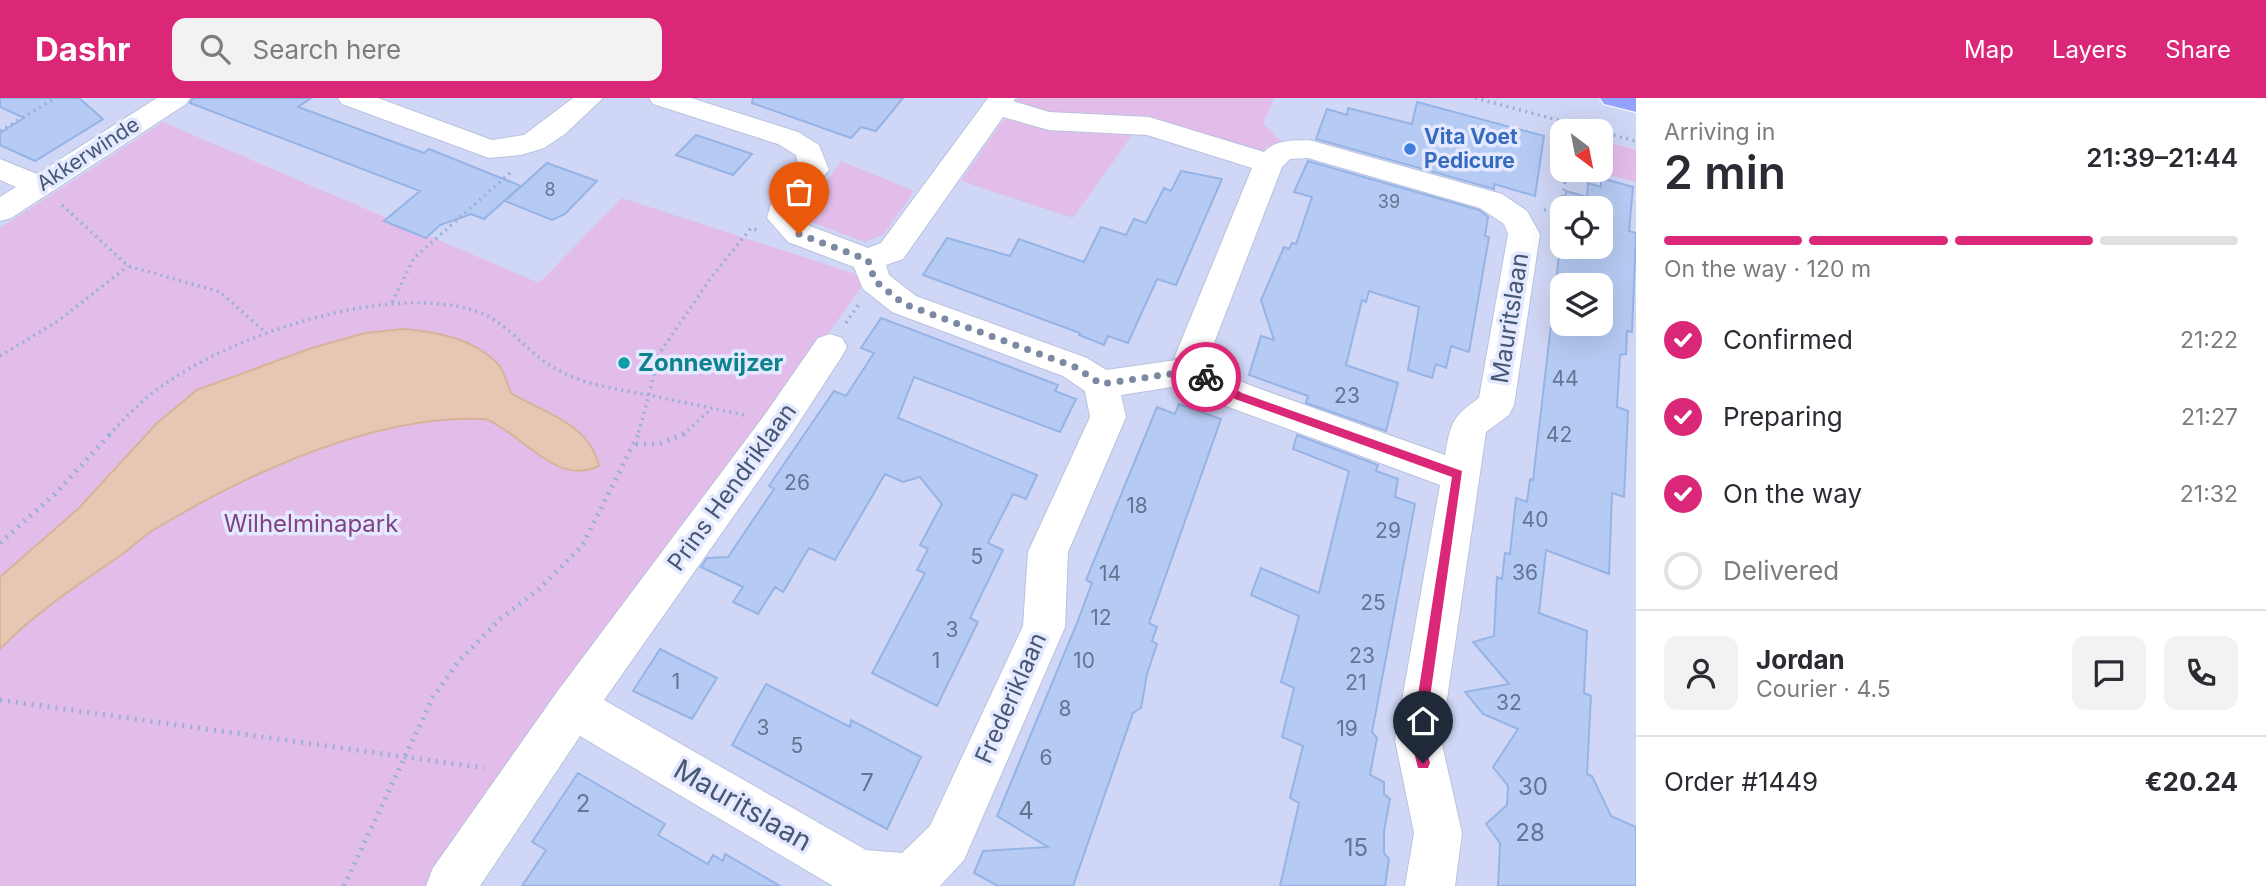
<!DOCTYPE html>
<meta charset="utf-8">
<style>
:root{--surface:#fff;--page:#f2f2f3;--text:#2b2b33;--muted:#7c7c81;--line:#e1e1e2;--accent:#db2777}
body{margin:0;font-family:Inter,sans-serif;background:var(--page);color:var(--text);height:100vh;display:flex;flex-direction:column;font-size:26px;white-space:nowrap}
*{box-sizing:border-box;margin:0}
p{font-size:23px;color:var(--muted)}
.icon{flex:none;width:38px;height:38px;fill:none;stroke:currentColor;stroke-width:2;stroke-linecap:round;stroke-linejoin:round}
.map{position:relative;flex:1;overflow:hidden}
.side{display:flex;flex-direction:column;background:var(--surface);width:630px}
.side>*{flex:none}
.needle{width:46px;rotate:148deg}
.tools{position:absolute;left:1550px;top:21px;display:grid;gap:14px}
.tools a{display:grid;place-items:center;width:63px;height:63px;border-radius:14px;background:var(--surface);box-shadow:0 7px 28px #0002;font-size:35px}
.pin{position:absolute;display:grid;place-items:center;width:60px;height:60px;color:#fff;margin:-72px -30px;border-radius:50% 50% 50% 0;rotate:-45deg;box-shadow:0 0 7px #0007}
.pin .icon{rotate:45deg}
.courier{position:absolute;display:grid;place-items:center;width:70px;height:70px;margin:-35px;border:5px solid #db2777;border-radius:50%;background:#fff;color:#222;box-shadow:0 2px 9px #0007}
.headline em{font-style:normal;font-weight:600}
.headline div{display:flex;flex-direction:column-reverse}
.headline{display:flex;align-items:center;justify-content:space-between;height:119px;padding:0 28px}
h1{font-size:46px;font-weight:600;line-height:52px}
.bar{display:grid;grid-template-columns:repeat(4,1fr);gap:10px 7px;align-content:center;height:84px;padding:0 28px}
.bar i{height:9px;border-radius:5px;background:var(--line)}
.bar .on{background:var(--accent)}
.bar p{grid-column:span 4}
.line{display:flex;align-items:center;gap:18px;padding:0 28px;border-top:2px solid var(--line)}
.line div{flex:1}
.round{display:grid;place-items:center;flex:none;width:74px;height:74px;border-radius:14px;background:var(--page)}
ol{padding:0 28px;list-style:none}
li{display:flex;align-items:center;gap:21px;height:77px}
li p{margin-inline-start:auto}
li .icon{padding:7px;border-radius:50%;background:var(--accent);color:#fff;stroke-width:4}
li:last-child{color:var(--muted)}
li i{width:38px;height:38px;border:4px solid var(--line);border-radius:50%}
header{display:flex;align-items:center;gap:42px;box-sizing:border-box;height:98px;padding:0 35px;background:var(--accent);color:#fff}
header strong{font-size:33px}
nav{display:flex;gap:38px;margin-inline-start:auto;font-size:24px}
.search{width:490px;height:63px;background:var(--page);display:flex;align-items:center;gap:18px;box-sizing:border-box;padding:0 24px;border-radius:14px;color:var(--muted);font-size:26px}
main{display:flex;flex:1;min-height:0}
.map>svg:first-child{display:block}
.residential{fill:#d0d7f6;fill-rule:evenodd}
.green{fill:#e3bdea}
.water{fill:#e6c7b3;stroke:#d8b399;stroke-width:2}
.building{fill:#b6cbf3;stroke:#96b3e6;stroke-width:2;fill-rule:evenodd}
.lines{fill:none;stroke-linecap:round;stroke-linejoin:round}
.minor-casing{stroke:#b8c2de;stroke-width:2}
.major-casing{stroke:#fff;stroke-width:2}
.path-far1{stroke:#99b0d7;stroke-width:3.5;stroke-dasharray:2 4.5;stroke-linecap:butt}
.path{stroke:#99b0d7;stroke-width:5;stroke-dasharray:2 6;stroke-linecap:butt}
.minor{fill:#fff;fill-rule:evenodd}
.major{fill:#94a2fe;fill-rule:evenodd}
.route{fill:#db2777}
.done{stroke:#7c89a3;stroke-width:7;stroke-dasharray:0 12.6}
.shop-dot{fill:#3f7fe0;stroke:#e5e9ff;stroke-width:2.5}
.culture-dot{fill:#0f9aa8;stroke:#e5e9ff;stroke-width:2.5}
.labels{text-anchor:middle;stroke-width:7;stroke-linejoin:round;paint-order:stroke}
.far-number-label{font-size:18px;fill:#627593}
.far-shop-label{font-size:21px;font-weight:bold;fill:#366cbe;stroke:#e5e9ff;text-anchor:start}
.far-street-label{font-size:21px;fill:#465873;stroke:#e5e9ff}
.number-label{font-size:21px;fill:#627593}
.street-label{font-size:24px;fill:#465873;stroke:#e5e9ff}
.culture-label{font-size:24px;font-weight:bold;fill:#0d838f;stroke:#e5e9ff;text-anchor:start}
.park-label{font-size:24px;fill:#824385;stroke:#e5e9ff}
.near-number-label{font-size:24px;fill:#627593}
.near-street-label{font-size:28px;fill:#465873;stroke:#e5e9ff}
</style>
<header>
<strong>Dashr</strong>
<div class="search"><svg class="icon" aria-label="search" viewBox="0 0 24 24"><circle cx="10" cy="10" r="6"/><path d="M15 15l6 6"/></svg>Search here</div>
<nav><a>Map</a><a>Layers</a><a>Share</a></nav>
</header>
<main>
<div class="map">
<svg width="1636" height="788" viewBox="0 0 1636 788">
<rect width="100%" height="100%" fill="#dfe3fd"/>
<path class="residential" d="M0 0H1636V788H0ZM1563 33H1601V72H1563ZM1563 110H1601V149H1563ZM1563 187H1601V226H1563Z"/>
<path class="green" d="M1019 0H1274L1263 26 1284 46 1266 49 1263 57 1131 20 1050 21 1011 11Z
M1004 21 1048 32 1135 33 1073 120 961 83Z
M163 24 539 185 622 100 868 180 433 788H0V130Z
M1601 42 1636 52V84L1589 72H1601Z
M841 63 914 93 884 136 865 144 808 123V109Z"/>
<path class="water" d="M404 231C436 234 473 240 497 265 504 271 507 286 511 295 545 316 589 325 599 368 560 386 532 348 502 330 496 327 490 321 483 321 374 316 247 376 155 431 142 439 130 451 117 460 76 488 35 515 0 551V479L79 410 157 325 197 292 312 250 365 235Z"/>
<path class="building" d="M0 0H79L103 21 35 63 0 47V35L24 20 0 9Z
M193 0H311L298 9 424 55 429 51 521 88 484 121 471 116 440 127 426 140 384 123 420 93 190 5Z
M753 0H903L876 33 861 29 851 40 752 5Z
M1417 4 1544 38 1535 98 1494 86V91L1316 41 1327 11 1347 17 1348 10 1412 26Z
M696 37 720 45 752 56 733 77 676 57Z
M1308 63 1479 112 1488 119 1485 138 1489 139 1469 254 1451 248 1446 270 1436 266 1432 280 1408 272 1419 209 1369 193 1366 204 1362 202 1346 267 1398 285 1386 333 1306 305 1308 298 1249 277 1261 238 1274 242 1261 202 1284 149 1289 151 1292 145 1296 146 1312 99 1294 94Z
M547 65 597 83 565 116 552 122 505 103Z
M1181 73 1222 81 1176 187 1157 181 1128 245 1108 238 1104 247 1079 237 1080 235 923 177 947 140 1010 158 1019 141 1084 164 1101 129 1126 137 1134 121 1146 125 1164 90 1171 93Z
M1601 80 1633 89 1629 133 1636 135 1632 234 1627 233 1626 256 1620 257 1617 309 1628 313 1624 399 1612 395 1609 476 1546 452 1539 515 1587 533 1584 595 1591 598 1587 676 1592 678 1611 718 1636 729V788H1498L1500 745 1486 726 1507 707 1508 688 1493 669 1518 631 1483 616 1465 594 1509 586 1473 544 1494 538 1497 479 1502 481 1505 455 1510 456 1516 400 1527 404 1530 381 1533 382 1563 123V149H1601V110H1564L1566 93 1587 99 1588 85 1601 89ZM1563 187H1601V226H1563Z
M881 220 1058 287 1055 293 1076 301 1060 334 914 279 898 320 1037 377 1026 401 1013 396 988 445 1003 452 970 520 978 524 937 608 872 575 925 475 917 472 928 451 920 447 942 406 920 379 903 384 885 376 835 462 809 450 783 494 775 489 758 516 733 504 743 489 701 469 707 460 728 459 774 391 769 388 834 293 846 298 874 255 861 250Z
M1179 306 1221 321 1149 525 1157 529 1152 543 1157 546 1147 576 1141 610 1133 615 1073 788H998L974 775 983 753 1048 749 997 718 1077 525 1092 485 1086 482 1157 309 1175 316Z
M1297 337 1378 367 1376 373 1398 381 1395 399 1415 406 1372 634 1377 640 1370 677 1384 684V696L1390 701 1384 733V755L1389 761 1385 788H1280L1299 705 1290 700 1303 648 1282 639 1294 590 1281 584 1299 518 1251 497 1261 470 1319 495 1349 373 1293 351Z
M660 551 717 580 692 621 633 593Z
M766 586 850 629 851 622 921 659 887 731 732 647Z
M578 675 665 726 658 737 708 766 713 757 723 763 725 756 780 788H522L546 752 532 744Z"/>
<g class="lines">
<g class="minor-casing">
<path id="minor" d="M157 0H190L186 6 11 120 0 123V99L16 89 0 82V61L37 76Z
M338 0H378L492 42 524 37 573 0H603L565 36 544 50 521 57 489 60 342 6Z
M649 0H691L798 34 819 47 829 72 799 108 798 117 810 128 868 150 881 145 988 0H1016L1013 3 1049 14 1149 19 1264 54C1277 41 1291 43 1309 42L1502 96 1527 113 1540 136 1514 307 1509 317 1486 334 1441 642 1462 735 1455 788H1405L1414 735 1395 642 1440 387 1226 308 1200 296 1191 286 1121 297 1126 319 1068 454 1065 529 964 762 940 788H833L580 638 480 788H426L433 770 557 594 766 315 818 240 830 236 842 240 847 249 842 258 792 335 604 602 866 752 902 755 930 728 1023 528 1028 454 1090 319 1085 293 1063 278 892 214 863 191 854 169 788 144 767 120 773 99 799 71 796 57 778 46 653 6ZM1003 19 1049 32 1147 37 1252 70 1175 258 1176 262 1106 272 1087 260 916 198 889 177 886 167 903 161ZM1308 60 1480 110 1504 126 1508 136 1479 300C1452 319 1451 324 1445 357L1252 288C1236 281 1217 275 1209 258L1282 69 1290 61Z"/>
</g>
<g class="major-casing">
<path id="major" d="M1600 0H1636V14L1604 6Z"/>
</g>
<path class="path-far1" d="M1475 0 1599 33
M0 33 56 0
M1601 34 1636 43
M62 107 128 168 220 194 266 235
M1544 112 1561 107 1567 72
M392 204 414 160 510 75
M846 225 859 206
M0 258 58 223 128 168
M744 317 649 297 659 256 710 181 751 130 757 132
M109 337C125 320 141 303 159 290 232 237 387 184 476 213 505 223 524 250 548 266 577 286 615 291 649 297L638 337
M683 337 712 310"/>
<path class="path" d="M636 346H659L686 335
M0 445 55 396 111 335
M0 602 484 670
M344 788 433 599 458 564 500 521 538 492 582 448 639 335"/>
<use href="#minor" class="minor"/>
<use href="#major" class="major"/>
</g>
<path class="route" d="M1202 276H1209L1242 295 1462 373 1424 642 1430 665 1428 670H1418L1411 642 1452 379 1235 301 1202 282Z"/>
<g class="lines">
<path class="done" d="M799 136 868 162 875 183 904 206 1075 269 1101 286 1198 272 1206 279"/>
</g>
<circle class="shop-dot" cx="1410" cy="51" r="7"/>
<circle class="culture-dot" cx="624" cy="265" r="7"/>
<g class="labels">
<g class="far-number-label">
<text x="550" y="98">8</text>
<text x="1389" y="110">39</text>
</g>
<g class="far-shop-label">
<text x="1424" y="46">Vita Voet<tspan x="1424" dy="24">Pedicure</tspan></text>
</g>
<g class="far-street-label">
<text transform="translate(88 56) rotate(-33)" y="7">Akkerwinde</text>
</g>
<g class="number-label">
<text x="1565" y="288">44</text>
<text x="1347" y="305">23</text>
<text x="1559" y="344">42</text>
<text x="797" y="392">26</text>
<text x="1137" y="415">18</text>
<text x="1535" y="429">40</text>
<text x="1388" y="440">29</text>
<text x="977" y="466">5</text>
<text x="1525" y="482">36</text>
<text x="1110" y="483">14</text>
<text x="1373" y="512">25</text>
<text x="1101" y="527">12</text>
<text x="952" y="539">3</text>
<text x="1362" y="565">23</text>
<text x="936" y="570">1</text>
<text x="1084" y="570">10</text>
<text x="676" y="591">1</text>
<text x="1356" y="592">21</text>
<text x="1509" y="612">32</text>
<text x="1065" y="618">8</text>
<text x="763" y="637">3</text>
<text x="1347" y="638">19</text>
<text x="797" y="655">5</text>
<text x="1046" y="667">6</text>
</g>
<g class="street-label">
<text transform="translate(1510 220) rotate(-81)" y="8">Mauritslaan</text>
<text transform="translate(732 389) rotate(-54)" y="8">Prins Hendriklaan</text>
<text transform="translate(1011 600) rotate(-66)" y="8">Frederiklaan</text>
</g>
<g class="culture-label">
<text x="638" y="273">Zonnewijzer</text>
</g>
<g class="park-label">
<text x="311" y="434">Wilhelminapark</text>
</g>
<g class="near-number-label">
<text x="867" y="693">7</text>
<text x="1533" y="697">30</text>
<text x="583" y="714">2</text>
<text x="1026" y="721">4</text>
<text x="1530" y="743">28</text>
<text x="1356" y="758">15</text>
</g>
<g class="near-street-label">
<text transform="translate(743 707) rotate(30)" y="10">Mauritslaan</text>
</g>
</g>
</svg>
<div class="tools">
<a><svg class="needle" viewBox="-14 -14 28 28"><path d="M0-13l5 13h-10z" fill="#e53935"/><path d="M0 13l5-13h-10z" fill="#7c7c81"/></svg></a>
<a><svg class="icon" aria-label="locate" viewBox="0 0 24 24"><circle cx="12" cy="12" r="6"/><path d="M12 2v4M12 18v4M2 12h4M18 12h4"/></svg></a>
<a><svg class="icon" aria-label="layers" viewBox="0 0 24 24"><path d="M12 4l9 5-9 5-9-5zM3 14l9 5 9-5"/></svg></a>
</div>
<div class="pin" style="left:799px;top:136px;background:#ea580c"><svg class="icon" aria-label="bag" viewBox="0 0 24 24"><path d="M5 8h14l-1 12H6zM9 8a3 3 0 0 1 6 0"/></svg></div>
<div class="pin" style="left:1423px;top:665px;background:#1f2937"><svg class="icon" aria-label="home" viewBox="0 0 24 24"><path d="M3 11l9-7 9 7M6 9v11h12V9"/></svg></div>
<div class="courier" style="left:1206px;top:279px"><svg class="icon" aria-label="bike" viewBox="0 0 24 24"><circle cx="6" cy="16" r="4"/><circle cx="18" cy="16" r="4"/><path d="M6 16l4-8h5l3 8M10 8l3 8H6M13 5h3"/></svg></div>
</div>
<section class="side">
<div class="headline"><div><h1>2 min</h1><p>Arriving in</p></div><em>21:39–21:44</em></div>
<div class="bar"><i class="on"></i><i class="on"></i><i class="on"></i><i></i><p>On the way · 120 m</p></div>
<ol>
<li><svg class="icon" aria-label="check" viewBox="0 0 24 24"><path d="M5 12l5 5 9-10"/></svg>Confirmed<p>21:22</p></li>
<li><svg class="icon" aria-label="check" viewBox="0 0 24 24"><path d="M5 12l5 5 9-10"/></svg>Preparing<p>21:27</p></li>
<li><svg class="icon" aria-label="check" viewBox="0 0 24 24"><path d="M5 12l5 5 9-10"/></svg>On the way<p>21:32</p></li>
<li><i></i>Delivered</li>
</ol>
<div class="line" style="height:126px"><a class="round"><svg class="icon" aria-label="person" viewBox="0 0 24 24"><circle cx="12" cy="8" r="4"/><path d="M4 21q1-7 8-7t8 7"/></svg></a><div><b>Jordan</b><p>Courier · 4.5</p></div><a class="round"><svg class="icon" aria-label="chat" viewBox="0 0 24 24"><path d="M4 5h16v11H9l-5 4z"/></svg></a><a class="round"><svg class="icon" aria-label="phone" viewBox="0 0 24 24"><path d="M5 4h4l2 5-3 2q2 4 5 5l2-3 5 2v4C11 20 4 13 5 4z"/></svg></a></div>
<div class="line" style="height:91px"><div>Order #1449</div><b>€20.24</b></div>
</section>
</main>
